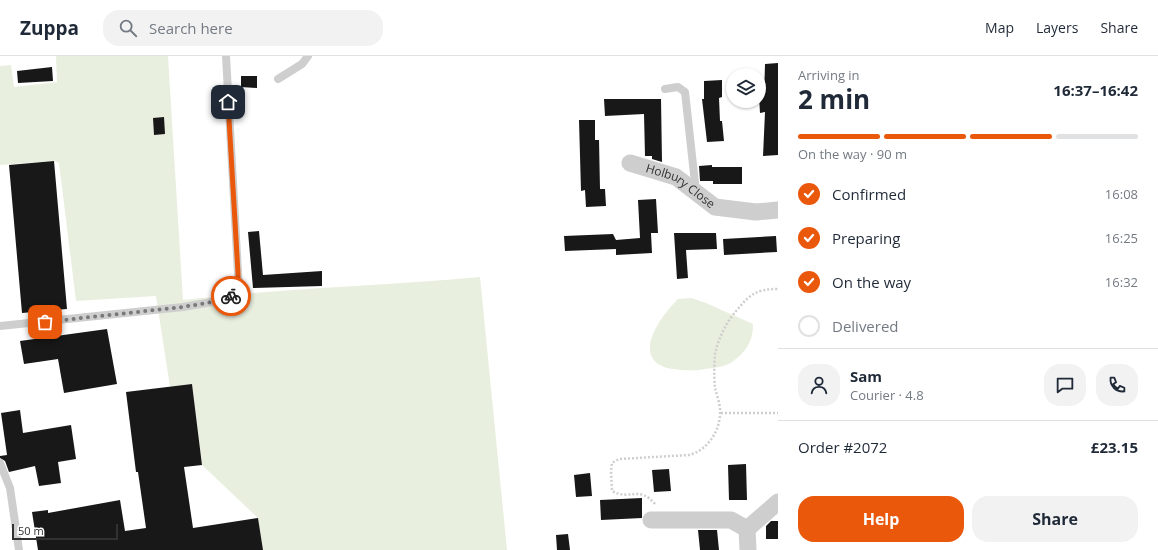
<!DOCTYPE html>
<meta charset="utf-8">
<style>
:root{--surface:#fff;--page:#f2f2f3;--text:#1f2937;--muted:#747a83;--line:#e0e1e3;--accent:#ea580c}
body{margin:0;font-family:"Open Sans",sans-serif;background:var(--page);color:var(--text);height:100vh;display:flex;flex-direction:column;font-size:15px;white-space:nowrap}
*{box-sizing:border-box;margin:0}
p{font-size:13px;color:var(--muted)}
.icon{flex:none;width:22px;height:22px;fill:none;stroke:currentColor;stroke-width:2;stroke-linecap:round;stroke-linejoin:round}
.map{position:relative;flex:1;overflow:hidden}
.details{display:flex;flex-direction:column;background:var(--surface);width:380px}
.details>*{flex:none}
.buttons{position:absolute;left:726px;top:12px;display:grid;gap:8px}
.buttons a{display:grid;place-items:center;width:40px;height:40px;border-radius:50%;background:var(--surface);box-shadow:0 1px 3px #0004;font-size:20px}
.scale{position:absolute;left:12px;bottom:10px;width:106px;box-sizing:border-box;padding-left:4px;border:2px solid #313131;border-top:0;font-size:11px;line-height:14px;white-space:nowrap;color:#313131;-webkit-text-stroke:3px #fff;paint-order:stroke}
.pin{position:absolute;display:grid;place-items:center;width:34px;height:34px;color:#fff;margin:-17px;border-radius:8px;box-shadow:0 2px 6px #0006}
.courier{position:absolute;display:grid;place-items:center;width:40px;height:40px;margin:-20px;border:3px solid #ea580c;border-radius:50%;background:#fff;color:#222;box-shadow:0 1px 5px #0007}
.head em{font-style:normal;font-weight:700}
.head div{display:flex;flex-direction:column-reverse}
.head{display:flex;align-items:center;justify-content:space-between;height:68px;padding:0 20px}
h1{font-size:26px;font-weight:700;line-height:30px}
.bar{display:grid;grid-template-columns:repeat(4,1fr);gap:6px 4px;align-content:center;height:48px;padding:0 20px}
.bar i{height:5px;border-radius:3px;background:var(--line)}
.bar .active{background:var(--accent)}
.bar p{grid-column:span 4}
.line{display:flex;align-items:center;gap:10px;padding:0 20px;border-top:1px solid var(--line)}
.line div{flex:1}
.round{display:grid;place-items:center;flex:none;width:42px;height:42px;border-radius:16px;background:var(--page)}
ol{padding:0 20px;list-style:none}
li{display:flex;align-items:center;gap:12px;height:44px}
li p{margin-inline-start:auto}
li .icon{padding:4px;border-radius:50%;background:var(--accent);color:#fff;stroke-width:4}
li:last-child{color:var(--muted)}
li i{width:22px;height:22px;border:2px solid var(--line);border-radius:50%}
.button{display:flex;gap:8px;margin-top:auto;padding:8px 20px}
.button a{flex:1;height:46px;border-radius:16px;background:var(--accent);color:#fff;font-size:16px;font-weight:700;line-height:46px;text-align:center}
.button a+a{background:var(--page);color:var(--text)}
header{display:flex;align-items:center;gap:24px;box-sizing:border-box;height:56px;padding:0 20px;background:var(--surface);border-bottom:1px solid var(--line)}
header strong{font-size:19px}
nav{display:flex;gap:22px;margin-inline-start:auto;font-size:14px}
.search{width:280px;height:36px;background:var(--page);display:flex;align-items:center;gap:10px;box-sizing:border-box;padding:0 14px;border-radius:16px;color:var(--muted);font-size:15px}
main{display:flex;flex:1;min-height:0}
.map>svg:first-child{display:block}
.green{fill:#e9efde}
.building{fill:#181818}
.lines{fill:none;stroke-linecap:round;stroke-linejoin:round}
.path{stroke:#cecece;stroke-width:2.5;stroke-dasharray:2 2;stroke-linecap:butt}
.lane{stroke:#cecece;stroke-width:8}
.street{stroke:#cecece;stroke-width:17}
.done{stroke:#797979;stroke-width:4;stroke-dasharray:0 7.2}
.route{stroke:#ea580c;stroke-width:5}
.labels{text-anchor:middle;stroke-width:4;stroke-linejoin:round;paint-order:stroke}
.street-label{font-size:12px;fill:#313131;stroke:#fff}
</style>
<header>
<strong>Zuppa</strong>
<div class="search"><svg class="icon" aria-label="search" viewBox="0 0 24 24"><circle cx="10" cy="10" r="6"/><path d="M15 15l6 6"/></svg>Search here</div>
<nav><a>Map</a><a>Layers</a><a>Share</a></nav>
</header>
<main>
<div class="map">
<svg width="778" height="494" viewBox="0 0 778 494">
<rect width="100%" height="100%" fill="#fff"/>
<path class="green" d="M56 0H168L183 244C282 232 381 230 480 221L507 494H263L258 462 202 409 192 328 170 331 156 240 76 245 59 107 54 105 0 109V10L11 9 14 31 57 26Z
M691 242 706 247 753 268C753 286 746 296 732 306 725 311 713 312 705 313 697 315 689 314 681 314 627 311 655 266 678 243Z"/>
<path class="building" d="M778 7V99L763 100 765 56 760 57 759 41H764L765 8Z
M52 11 53 25 18 27 17 15Z
M241 20H257V32L241 31Z
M722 24V41L719 42 720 65H722L724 85 707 86 702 43H704V25Z
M604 43H661L662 106 652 103V100H645L644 58 605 60Z
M164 61 165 78 154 79 153 62Z
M579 64H595V84H599L600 133H605L606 150 586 151 585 134 581 135Z
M54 105 67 253 22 257 9 109Z
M712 109V111H742V128H713V125H700L699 110Z
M656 143 658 177H651L652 197 616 199V193L565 195 564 180 613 178 616 184 640 182 638 144Z
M259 175 263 219 322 215V230L253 232 248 176Z
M674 177H716L717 193 686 194 688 222 677 223Z
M776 180 777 196 724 199 723 183Z
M107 273 117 328 64 337 58 303 24 308 20 285Z
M192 328 202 409 184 411 193 472 258 462 263 494H38L32 456 48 454V457L120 444 125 475 146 472 138 416H136L126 336Z
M20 354 23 377 71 369 76 403 58 406 61 427 39 430 35 410 9 416 5 405 0 402V400L7 399 1 357Z
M746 408 747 444H729L728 409Z
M669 413 671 435 654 436 652 414Z
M590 417 592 440 576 441 574 419Z
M642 442V462L601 464 600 444Z
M771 465H778V483H766V470Z
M698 474H717L719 494H700Z
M568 478 570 494H557L556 479Z"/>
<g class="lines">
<path class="path" d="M721 357H778
M655 448C639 429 630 445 612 435L611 415 612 407 619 403 689 399C706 395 719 377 720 359 721 350 717 340 715 332 714 321 714 308 715 298 718 283 727 265 737 254 750 238 757 233 778 233"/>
<path class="lane" d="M278 23 302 8 308 0
M665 33 678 31 685 36 696 136
M0 270 183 251 224 244 235 238 239 229 238 217 226 0
M0 407 10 432 19 494"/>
<g class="street">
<path id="s1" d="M630 107 676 121 715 151 756 156 778 154"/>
<path d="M651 464H731L747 473"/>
<path d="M748 494 747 473 778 446"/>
</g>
</g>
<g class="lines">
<path class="done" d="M45 266 183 251 212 246 231 240"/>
<path class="route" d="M228 46 238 217V229L235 238 231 240"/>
</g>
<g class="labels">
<g class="street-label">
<text dy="4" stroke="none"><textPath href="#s1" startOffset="56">Holbury Close</textPath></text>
</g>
</g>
</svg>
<div class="buttons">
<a><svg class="icon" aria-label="layers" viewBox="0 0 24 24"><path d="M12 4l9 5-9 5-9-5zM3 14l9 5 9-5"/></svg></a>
</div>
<div class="scale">50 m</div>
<div class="pin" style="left:45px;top:266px;background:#ea580c"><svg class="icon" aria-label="bag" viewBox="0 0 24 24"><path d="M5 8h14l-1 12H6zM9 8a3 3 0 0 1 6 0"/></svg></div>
<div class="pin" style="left:228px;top:46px;background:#1f2937"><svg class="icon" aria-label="home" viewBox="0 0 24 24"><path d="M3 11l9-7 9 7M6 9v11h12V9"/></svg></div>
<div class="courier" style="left:231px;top:240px"><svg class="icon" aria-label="bike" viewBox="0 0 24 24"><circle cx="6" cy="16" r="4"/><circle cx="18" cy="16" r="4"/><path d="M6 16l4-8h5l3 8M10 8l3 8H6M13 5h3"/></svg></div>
</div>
<section class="details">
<div class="head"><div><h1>2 min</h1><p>Arriving in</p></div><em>16:37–16:42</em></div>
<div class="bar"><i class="active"></i><i class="active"></i><i class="active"></i><i></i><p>On the way · 90 m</p></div>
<ol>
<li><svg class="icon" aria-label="check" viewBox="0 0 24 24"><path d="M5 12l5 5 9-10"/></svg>Confirmed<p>16:08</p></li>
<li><svg class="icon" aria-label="check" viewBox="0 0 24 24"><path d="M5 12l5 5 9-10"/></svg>Preparing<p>16:25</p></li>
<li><svg class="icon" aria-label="check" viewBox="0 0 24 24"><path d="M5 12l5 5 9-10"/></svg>On the way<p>16:32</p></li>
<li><i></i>Delivered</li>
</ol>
<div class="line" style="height:72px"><a class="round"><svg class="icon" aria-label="person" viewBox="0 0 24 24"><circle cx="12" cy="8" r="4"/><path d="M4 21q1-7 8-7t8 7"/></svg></a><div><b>Sam</b><p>Courier · 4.8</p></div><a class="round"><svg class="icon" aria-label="chat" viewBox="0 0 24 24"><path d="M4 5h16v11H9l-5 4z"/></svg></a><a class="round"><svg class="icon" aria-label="phone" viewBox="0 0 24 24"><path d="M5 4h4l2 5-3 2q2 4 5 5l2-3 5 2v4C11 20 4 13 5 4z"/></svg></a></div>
<div class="line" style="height:52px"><div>Order #2072</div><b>£23.15</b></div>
<div class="button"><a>Help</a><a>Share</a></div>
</section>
</main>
